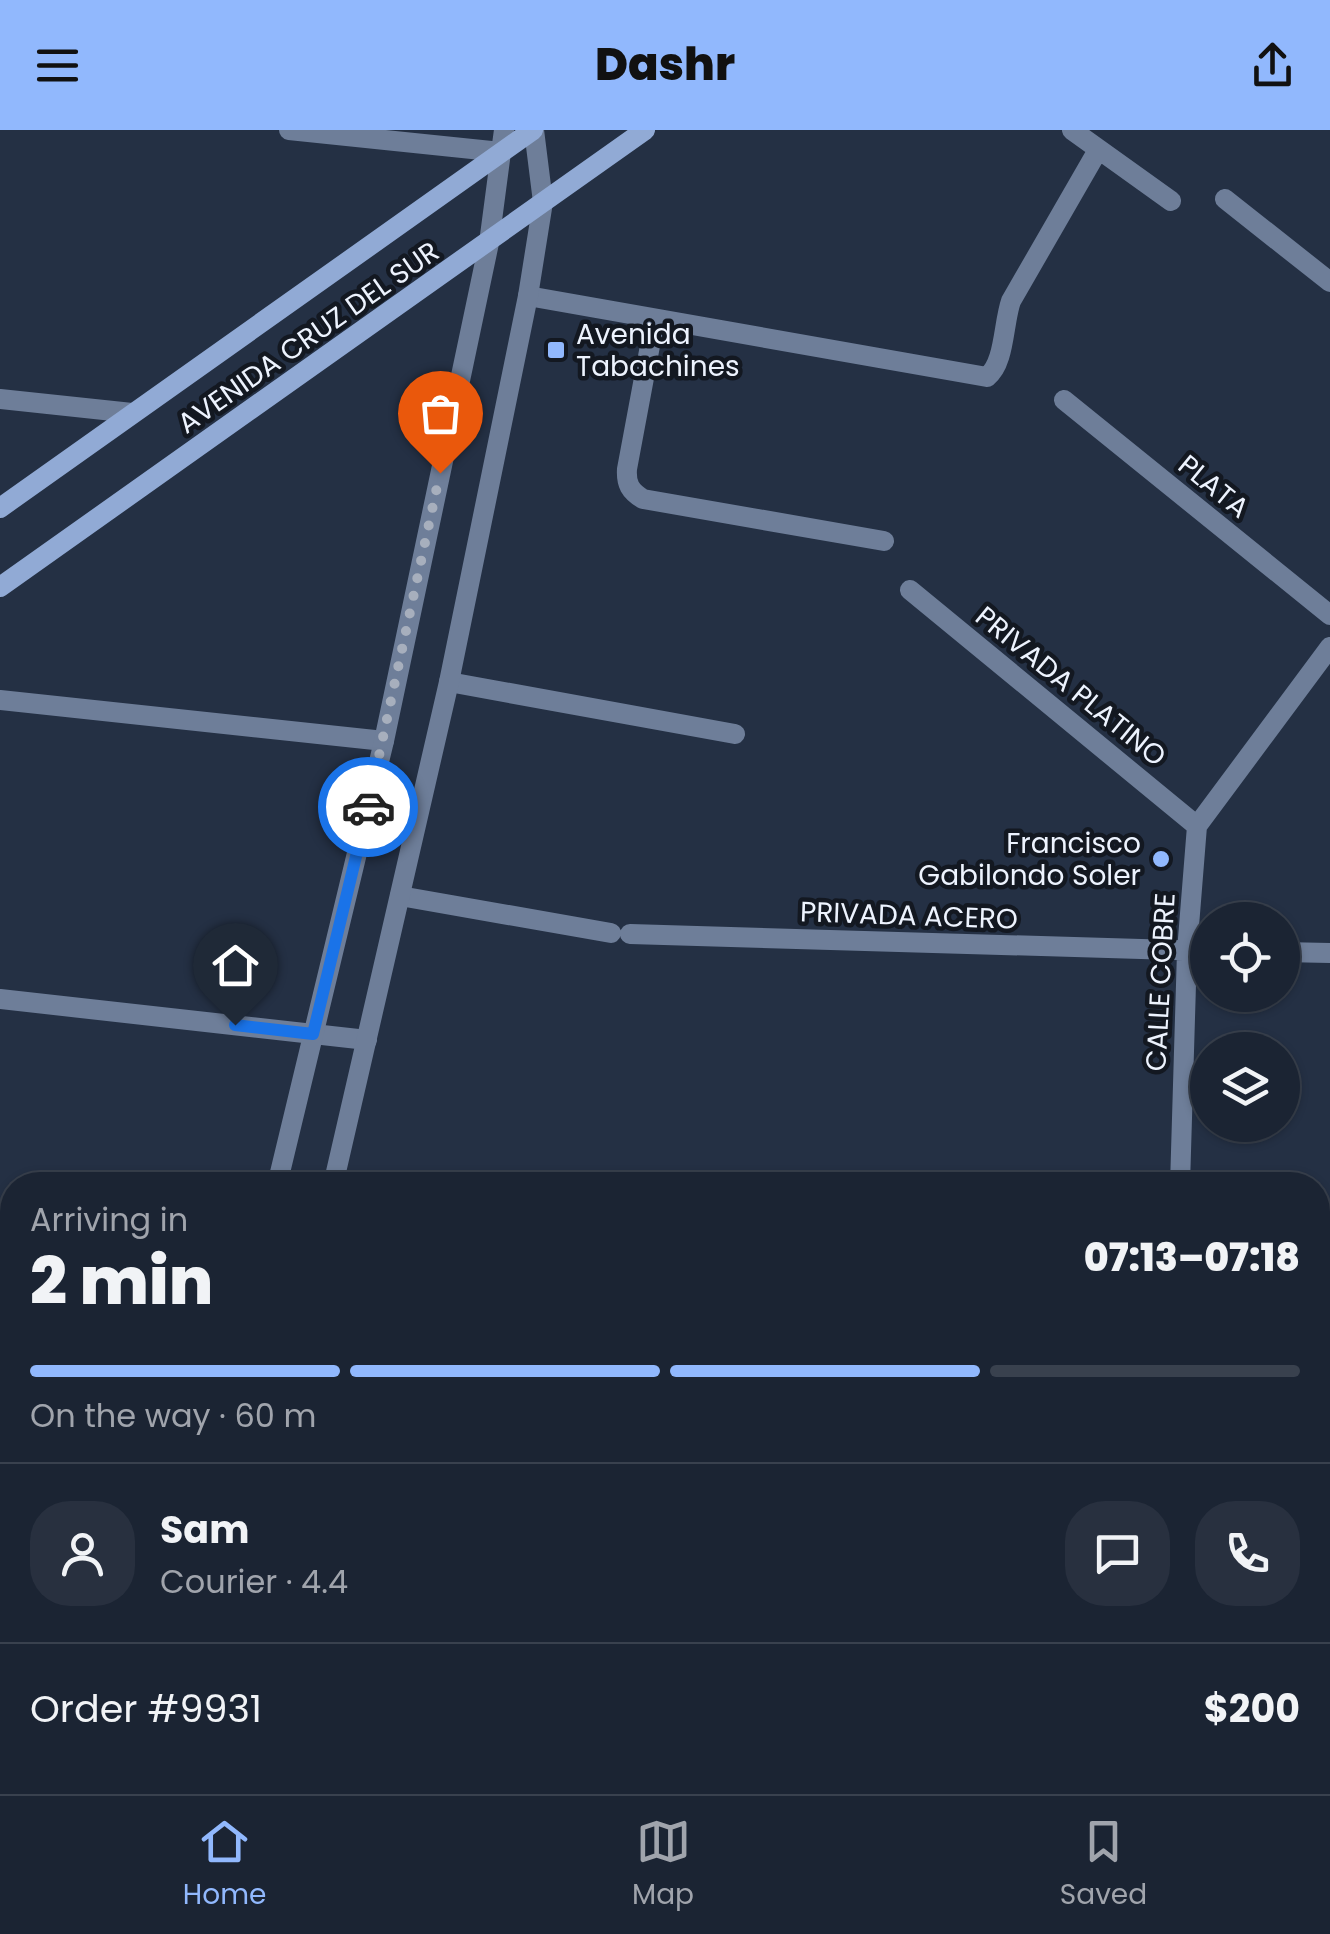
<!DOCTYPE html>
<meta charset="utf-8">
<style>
:root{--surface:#1b2433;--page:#28303f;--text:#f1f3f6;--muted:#a0a4ac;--line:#39414e;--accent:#91b8fd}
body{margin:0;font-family:Poppins,sans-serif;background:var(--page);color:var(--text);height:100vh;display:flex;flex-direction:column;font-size:38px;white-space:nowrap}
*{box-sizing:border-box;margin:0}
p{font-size:32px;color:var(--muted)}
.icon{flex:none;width:55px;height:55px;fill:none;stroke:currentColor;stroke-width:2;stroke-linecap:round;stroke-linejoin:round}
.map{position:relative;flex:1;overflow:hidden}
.drawer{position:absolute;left:0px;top:1042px;width:1330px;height:622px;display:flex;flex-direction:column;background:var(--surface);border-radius:40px 40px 0 0;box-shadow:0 2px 8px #0004,0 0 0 2px var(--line)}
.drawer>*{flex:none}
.tools{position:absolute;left:1190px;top:772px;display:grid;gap:20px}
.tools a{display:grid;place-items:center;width:110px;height:110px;border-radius:50%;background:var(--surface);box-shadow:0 2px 8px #0004,0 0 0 2px var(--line);font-size:50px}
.pin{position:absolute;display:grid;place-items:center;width:85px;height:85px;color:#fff;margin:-102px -42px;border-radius:50% 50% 50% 0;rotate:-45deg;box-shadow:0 0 10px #0007}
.pin .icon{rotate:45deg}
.courier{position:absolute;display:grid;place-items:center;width:100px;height:100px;margin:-50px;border:8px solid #1a73e8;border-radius:50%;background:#fff;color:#222;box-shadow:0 2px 12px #0007}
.overview em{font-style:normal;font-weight:800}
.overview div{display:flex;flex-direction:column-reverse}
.overview{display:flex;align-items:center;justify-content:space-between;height:170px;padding:0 30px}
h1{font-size:65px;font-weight:800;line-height:75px}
.bar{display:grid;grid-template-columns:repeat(4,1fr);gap:15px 10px;align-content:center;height:120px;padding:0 30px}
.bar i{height:12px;border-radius:8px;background:var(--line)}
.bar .selected{background:var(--accent)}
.bar p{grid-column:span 4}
.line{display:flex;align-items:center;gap:25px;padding:0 30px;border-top:2px solid var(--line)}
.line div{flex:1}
.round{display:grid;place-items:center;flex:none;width:105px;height:105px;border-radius:40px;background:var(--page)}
header{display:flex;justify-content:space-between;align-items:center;height:130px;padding:0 30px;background:var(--accent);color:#111;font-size:45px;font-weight:800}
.dock{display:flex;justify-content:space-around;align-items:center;height:140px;border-top:2px solid var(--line);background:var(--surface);font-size:28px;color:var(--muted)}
.dock a{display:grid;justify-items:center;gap:5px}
.dock .selected{color:var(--accent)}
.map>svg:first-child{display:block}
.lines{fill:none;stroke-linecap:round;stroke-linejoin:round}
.minor{stroke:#6e7e99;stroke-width:20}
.tertiary{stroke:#6e7e99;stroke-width:20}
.secondary{stroke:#91aad5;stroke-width:20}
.done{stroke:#a7afbd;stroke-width:10;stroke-dasharray:0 18}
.route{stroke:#1a73e8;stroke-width:12}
.poi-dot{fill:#91b8fd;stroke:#131821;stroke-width:4}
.labels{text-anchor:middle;stroke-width:9;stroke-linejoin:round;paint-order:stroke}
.poi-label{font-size:28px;fill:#edf3fe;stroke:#131821;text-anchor:start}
.street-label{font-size:28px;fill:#edf3fe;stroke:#131821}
</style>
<header><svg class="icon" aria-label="menu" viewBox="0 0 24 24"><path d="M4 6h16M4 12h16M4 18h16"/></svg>Dashr<svg class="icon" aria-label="share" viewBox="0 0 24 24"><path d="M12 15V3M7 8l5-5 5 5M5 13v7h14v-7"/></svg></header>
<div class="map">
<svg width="1330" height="1664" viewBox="0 0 1330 1664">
<rect width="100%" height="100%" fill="#243044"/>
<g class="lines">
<path class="minor" d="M289 0 501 22 504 0
M1072 0 1171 71
M1225 69 1330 152
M528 166 987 247C1005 233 1003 194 1011 171L1098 20
M655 189 627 339C626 354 630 361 643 369L884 411
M0 269 132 283
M1064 270 1330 485
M910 460 1197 696
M449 552 735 604
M0 570 384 611
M400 766 611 803
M630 804 1208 821
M1282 822 1330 823
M0 869 367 910
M1180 1055 1187 821 1197 696 1330 517
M1327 1083 1330 1200
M0 1164 12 1165
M0 1411 12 1412
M1318 1589 1330 1592
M271 1652 313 1664
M637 1664 641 1652
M1052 1664 1055 1652"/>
<path class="tertiary" d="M277 1055 384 611 489 113 501 22
M333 1055 449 552 528 166 543 72 534 0
M122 1664 125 1652
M181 1664 184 1652"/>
<path class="secondary" d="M0 378 533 0
M0 457 645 0"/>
</g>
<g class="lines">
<path class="done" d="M368 677 440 343"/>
<path class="route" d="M235 895 313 904 368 677"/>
</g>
<g class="poi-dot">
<rect x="546" y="210" width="20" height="20" rx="5"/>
<circle cx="1161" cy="729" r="10"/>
</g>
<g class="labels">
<g class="poi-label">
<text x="576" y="214">Avenida<tspan x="576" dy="32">Tabachines</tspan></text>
<text x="1141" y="723" text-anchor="end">Francisco<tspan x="1141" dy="32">Gabilondo Soler</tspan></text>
</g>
<g class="street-label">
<text transform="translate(308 207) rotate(-35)" y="10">AVENIDA CRUZ DEL SUR</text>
<text transform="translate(1214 356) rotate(39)" y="10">PLATA</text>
<text transform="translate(1071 556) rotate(39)" y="10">PRIVADA PLATINO</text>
<text transform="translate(909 785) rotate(2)" y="10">PRIVADA ACERO</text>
<text transform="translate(1160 852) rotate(-87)" y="10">CALLE COBRE</text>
</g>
</g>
</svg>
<div class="tools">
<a><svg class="icon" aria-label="locate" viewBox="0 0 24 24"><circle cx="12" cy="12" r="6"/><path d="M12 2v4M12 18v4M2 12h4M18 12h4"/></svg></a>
<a><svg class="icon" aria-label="layers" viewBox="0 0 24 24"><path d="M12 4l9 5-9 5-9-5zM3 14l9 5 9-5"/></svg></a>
</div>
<div class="pin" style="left:440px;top:343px;background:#ea580c"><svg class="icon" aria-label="bag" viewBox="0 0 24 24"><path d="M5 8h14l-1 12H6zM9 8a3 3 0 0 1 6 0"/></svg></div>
<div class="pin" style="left:235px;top:895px;background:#1f2937"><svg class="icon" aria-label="home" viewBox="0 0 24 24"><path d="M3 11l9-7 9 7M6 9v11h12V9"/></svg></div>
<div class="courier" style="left:368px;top:677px"><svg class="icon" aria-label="car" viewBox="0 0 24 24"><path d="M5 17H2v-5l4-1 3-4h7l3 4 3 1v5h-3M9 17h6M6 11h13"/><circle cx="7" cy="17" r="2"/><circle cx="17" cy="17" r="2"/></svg></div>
<section class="drawer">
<div class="overview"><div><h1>2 min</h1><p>Arriving in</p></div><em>07:13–07:18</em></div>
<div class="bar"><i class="selected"></i><i class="selected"></i><i class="selected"></i><i></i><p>On the way · 60 m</p></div>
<div class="line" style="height:180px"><a class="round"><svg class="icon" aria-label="person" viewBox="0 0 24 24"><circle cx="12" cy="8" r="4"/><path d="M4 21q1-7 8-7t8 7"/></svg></a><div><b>Sam</b><p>Courier · 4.4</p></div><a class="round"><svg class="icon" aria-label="chat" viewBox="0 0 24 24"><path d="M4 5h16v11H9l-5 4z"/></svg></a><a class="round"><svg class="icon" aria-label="phone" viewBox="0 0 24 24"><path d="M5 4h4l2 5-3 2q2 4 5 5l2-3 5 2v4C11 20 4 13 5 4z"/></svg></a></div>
<div class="line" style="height:130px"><div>Order #9931</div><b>$200</b></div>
</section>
</div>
<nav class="dock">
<a class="selected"><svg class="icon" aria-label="home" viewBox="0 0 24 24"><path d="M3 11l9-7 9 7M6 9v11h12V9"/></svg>Home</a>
<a><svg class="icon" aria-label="map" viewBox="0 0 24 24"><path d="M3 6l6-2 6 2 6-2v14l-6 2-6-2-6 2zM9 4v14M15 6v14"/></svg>Map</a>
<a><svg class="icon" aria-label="saved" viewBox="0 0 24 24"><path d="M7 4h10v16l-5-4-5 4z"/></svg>Saved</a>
</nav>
